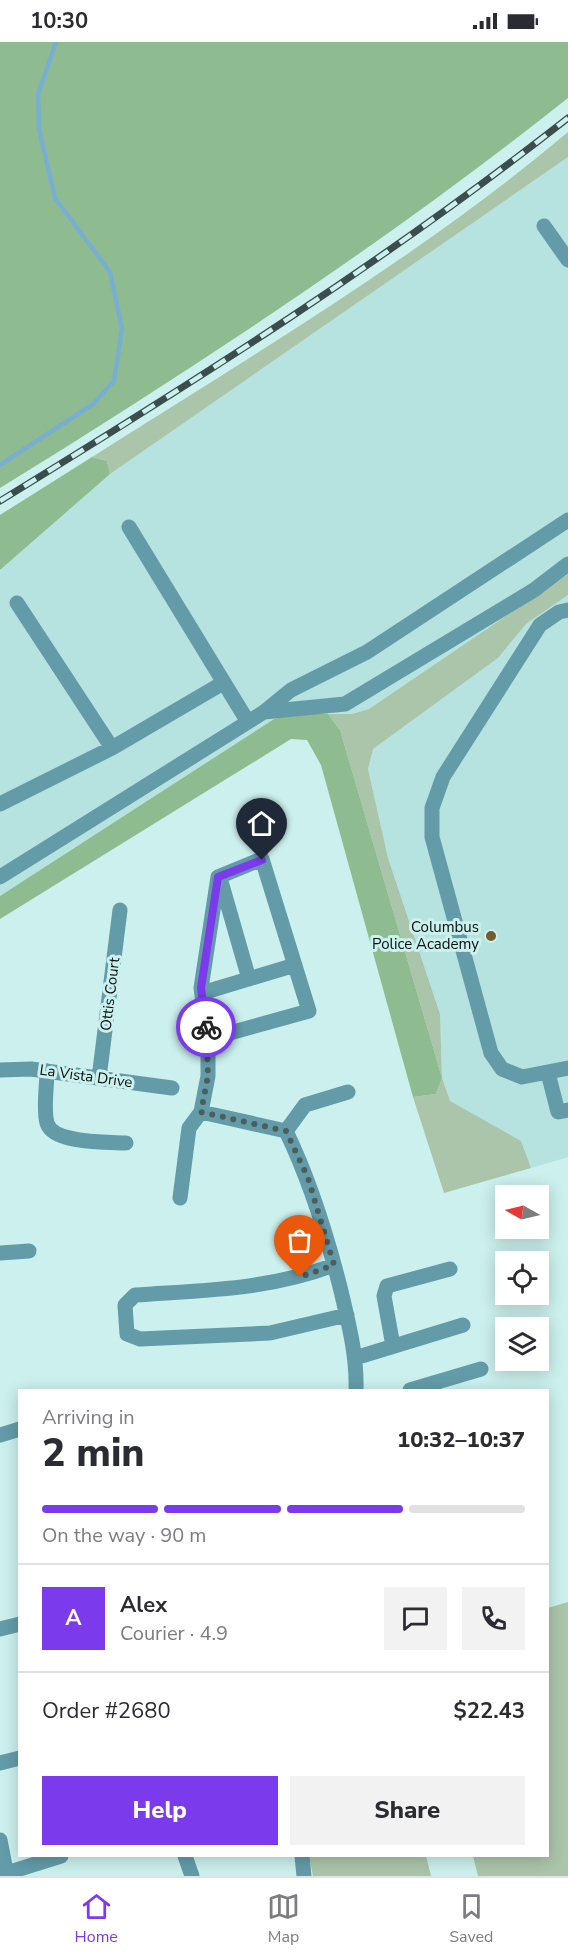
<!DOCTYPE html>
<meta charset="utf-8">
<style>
:root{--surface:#fff;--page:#f2f2f3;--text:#2b2b33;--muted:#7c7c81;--line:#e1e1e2;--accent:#7c3aed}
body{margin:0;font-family:"Nunito Sans",sans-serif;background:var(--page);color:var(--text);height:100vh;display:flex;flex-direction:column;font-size:22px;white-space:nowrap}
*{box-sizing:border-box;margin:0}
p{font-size:20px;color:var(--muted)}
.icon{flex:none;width:33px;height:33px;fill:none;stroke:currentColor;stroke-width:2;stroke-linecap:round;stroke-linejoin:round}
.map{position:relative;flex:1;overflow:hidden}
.sheet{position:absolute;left:18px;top:1347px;width:531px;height:468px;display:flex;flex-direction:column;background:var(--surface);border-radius:0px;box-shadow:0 3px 15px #0003}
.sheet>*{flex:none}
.needle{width:39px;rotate:278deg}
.buttons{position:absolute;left:495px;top:1143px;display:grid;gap:12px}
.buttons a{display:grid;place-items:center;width:54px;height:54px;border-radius:0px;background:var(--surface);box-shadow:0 3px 15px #0003;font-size:30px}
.pin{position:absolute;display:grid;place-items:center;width:51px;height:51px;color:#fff;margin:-62px -26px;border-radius:50% 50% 50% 0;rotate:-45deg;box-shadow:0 0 6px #0007}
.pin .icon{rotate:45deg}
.courier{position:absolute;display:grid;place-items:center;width:60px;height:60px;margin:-30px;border:4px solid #7c3aed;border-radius:50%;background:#fff;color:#222;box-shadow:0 2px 8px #0007}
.overview em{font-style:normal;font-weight:800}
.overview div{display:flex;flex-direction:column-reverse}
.overview{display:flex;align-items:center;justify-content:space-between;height:102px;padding:0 24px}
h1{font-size:39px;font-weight:800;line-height:45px}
.bar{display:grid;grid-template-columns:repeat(4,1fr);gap:9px 6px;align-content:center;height:72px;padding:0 24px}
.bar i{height:8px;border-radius:4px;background:var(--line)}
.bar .current{background:var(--accent)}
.bar p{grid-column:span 4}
.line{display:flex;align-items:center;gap:15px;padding:0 24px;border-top:2px solid var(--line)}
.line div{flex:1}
.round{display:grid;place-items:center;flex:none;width:63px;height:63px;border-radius:0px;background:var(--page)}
.button{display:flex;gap:12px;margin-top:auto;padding:12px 24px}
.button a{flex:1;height:69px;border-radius:0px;background:var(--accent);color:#fff;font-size:24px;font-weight:800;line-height:69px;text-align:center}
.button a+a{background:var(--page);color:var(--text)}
.status{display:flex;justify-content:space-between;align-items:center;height:42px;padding:0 30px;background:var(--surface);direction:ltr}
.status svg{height:16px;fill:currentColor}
.tab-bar{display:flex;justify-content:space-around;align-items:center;height:84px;border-top:2px solid var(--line);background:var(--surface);font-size:16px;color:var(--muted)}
.tab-bar a{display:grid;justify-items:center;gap:3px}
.tab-bar .current{color:var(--accent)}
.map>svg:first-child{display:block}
.built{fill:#b6e2df}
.green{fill:#aac5aa}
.forest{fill:#8fbb90}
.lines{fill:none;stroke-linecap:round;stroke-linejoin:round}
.stream{stroke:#78afd1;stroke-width:4.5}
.minor{stroke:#639ba8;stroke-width:15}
.rail-casing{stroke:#3b4e4d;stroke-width:7}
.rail{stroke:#cbf0ed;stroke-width:4.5;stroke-dasharray:14;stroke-linecap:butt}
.done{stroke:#4a5e5d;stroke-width:6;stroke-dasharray:0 10.8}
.route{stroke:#7c3aed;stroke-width:8}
.poi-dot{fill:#775a2d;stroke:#cbf0ed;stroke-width:2}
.labels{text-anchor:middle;stroke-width:6;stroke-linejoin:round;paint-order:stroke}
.poi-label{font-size:15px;fill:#041010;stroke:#cbf0ed;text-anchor:end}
.street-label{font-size:15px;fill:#041010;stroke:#cbf0ed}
</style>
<div class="status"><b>10:30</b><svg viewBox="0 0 49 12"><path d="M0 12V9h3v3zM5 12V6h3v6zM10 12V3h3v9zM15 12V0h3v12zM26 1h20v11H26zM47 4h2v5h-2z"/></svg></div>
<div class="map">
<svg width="568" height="1834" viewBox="0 0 568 1834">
<rect width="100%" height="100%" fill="#cbf0ed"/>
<path class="built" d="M568 115V532L369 667 352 672 294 671 274 677 0 854V528L110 432Z
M568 553V1115L531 1126 520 1099 450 1060 442 1036 440 972 388 816 368 727 373 707 498 616 526 582Z"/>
<path class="green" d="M568 90V115L110 432 107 419 92 415C254 312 421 214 568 90Z
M568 532V553L526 582 498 616 373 707 368 727 388 816 440 972 442 1036 450 1059 521 1099 531 1126 444 1151 413 1055 436 1052 442 1036 340 688 328 672H352L369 667Z
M568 1560V1834H478L473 1814H548V1566Z
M309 1814H426L431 1834H313Z"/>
<path class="forest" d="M0 0H568V56C388 199 196 325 0 446Z
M92 415 107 419 110 432 0 528V473Z
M294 671 328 672 340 688 442 1036 436 1052 413 1055 321 723 307 698 291 697 0 877V854L274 677Z"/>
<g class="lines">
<path class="stream" d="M0 423 93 362 114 339 122 287 110 230 55 156 39 87 38 52 56 0"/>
<path class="minor" d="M544 184 568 218
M129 485 248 680
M17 561 112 706
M568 568 559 570 540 583 443 735 432 766V795L491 1011 502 1027 522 1035 568 1026
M264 670 291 648 367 610 568 478
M0 762 112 706 223 641
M0 835 264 670 345 662 534 548 568 522
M220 836 249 937
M202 951 295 923
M0 1028 31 1027 172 1046
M47 1029C47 1045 43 1066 47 1081 53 1102 108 1100 126 1101
M548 1031 558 1070 568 1068
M99 1036 120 868
M201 1070 286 1089
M286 1089C311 1141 327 1193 341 1249 349 1283 357 1314 356 1348
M286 1089 305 1063 348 1050
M180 1156 189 1086 201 1070 208 1034V997L201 946 218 835 262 817 309 969 208 997
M0 1211 29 1209
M334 1223C268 1248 205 1248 135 1253L125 1263 127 1292 140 1297 270 1291 347 1273
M393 1304 384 1254 387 1244 450 1227
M355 1316 463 1283
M410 1348 481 1327
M0 1393 20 1387
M0 1587 20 1582
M0 1721 20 1716
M0 1798 7 1834
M185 1814 192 1834
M302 1814 304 1834
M7 1831 61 1814"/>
<g class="rail-casing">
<path id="rail" d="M0 459C197 338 386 219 568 76"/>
</g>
<use href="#rail" class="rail"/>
</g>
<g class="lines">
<path class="done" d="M206 985 208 1034 201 1070 286 1089 308 1136 334 1223 300 1235"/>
<path class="route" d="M206 985 201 946 218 835 262 818"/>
</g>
<circle class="poi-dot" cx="491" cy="894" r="6"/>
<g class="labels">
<g class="poi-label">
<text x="479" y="890">Columbus<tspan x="479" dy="17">Police Academy</tspan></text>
</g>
<g class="street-label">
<text transform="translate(110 952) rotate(-83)" y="5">Ottis Court</text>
<text transform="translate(86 1034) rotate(8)" y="5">La Vista Drive</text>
</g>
</g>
</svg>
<div class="buttons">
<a><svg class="needle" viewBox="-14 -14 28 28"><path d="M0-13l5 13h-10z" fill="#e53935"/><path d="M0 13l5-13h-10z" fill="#7c7c81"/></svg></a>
<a><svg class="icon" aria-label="locate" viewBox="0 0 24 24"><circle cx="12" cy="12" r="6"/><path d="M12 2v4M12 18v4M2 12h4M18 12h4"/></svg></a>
<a><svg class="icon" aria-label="layers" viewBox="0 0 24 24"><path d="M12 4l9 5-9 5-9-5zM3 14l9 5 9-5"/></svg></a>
</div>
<div class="pin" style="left:300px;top:1235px;background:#ea580c"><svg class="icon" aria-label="bag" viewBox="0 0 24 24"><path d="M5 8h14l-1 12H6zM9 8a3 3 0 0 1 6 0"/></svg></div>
<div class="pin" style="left:262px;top:818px;background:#1f2937"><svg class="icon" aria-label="home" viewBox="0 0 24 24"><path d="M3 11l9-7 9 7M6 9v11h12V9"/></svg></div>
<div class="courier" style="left:206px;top:985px"><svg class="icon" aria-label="bike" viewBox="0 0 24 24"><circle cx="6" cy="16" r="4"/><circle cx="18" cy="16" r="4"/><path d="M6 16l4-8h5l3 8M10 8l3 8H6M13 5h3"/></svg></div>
<section class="sheet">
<div class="overview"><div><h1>2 min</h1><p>Arriving in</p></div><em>10:32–10:37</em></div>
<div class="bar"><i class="current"></i><i class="current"></i><i class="current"></i><i></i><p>On the way · 90 m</p></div>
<div class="line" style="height:108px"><b class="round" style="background:var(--accent);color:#fff">A</b><div><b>Alex</b><p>Courier · 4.9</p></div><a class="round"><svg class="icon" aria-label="chat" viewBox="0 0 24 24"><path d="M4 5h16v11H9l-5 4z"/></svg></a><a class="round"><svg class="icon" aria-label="phone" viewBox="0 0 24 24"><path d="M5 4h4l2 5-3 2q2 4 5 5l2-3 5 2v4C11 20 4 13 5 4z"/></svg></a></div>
<div class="line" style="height:78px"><div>Order #2680</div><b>$22.43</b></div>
<div class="button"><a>Help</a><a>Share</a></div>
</section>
</div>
<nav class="tab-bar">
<a class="current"><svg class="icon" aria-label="home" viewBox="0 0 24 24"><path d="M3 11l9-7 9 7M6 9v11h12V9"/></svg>Home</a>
<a><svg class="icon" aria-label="map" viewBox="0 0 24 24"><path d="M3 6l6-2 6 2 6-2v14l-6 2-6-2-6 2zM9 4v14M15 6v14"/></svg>Map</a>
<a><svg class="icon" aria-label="saved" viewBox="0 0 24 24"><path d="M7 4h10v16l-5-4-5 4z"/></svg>Saved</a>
</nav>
